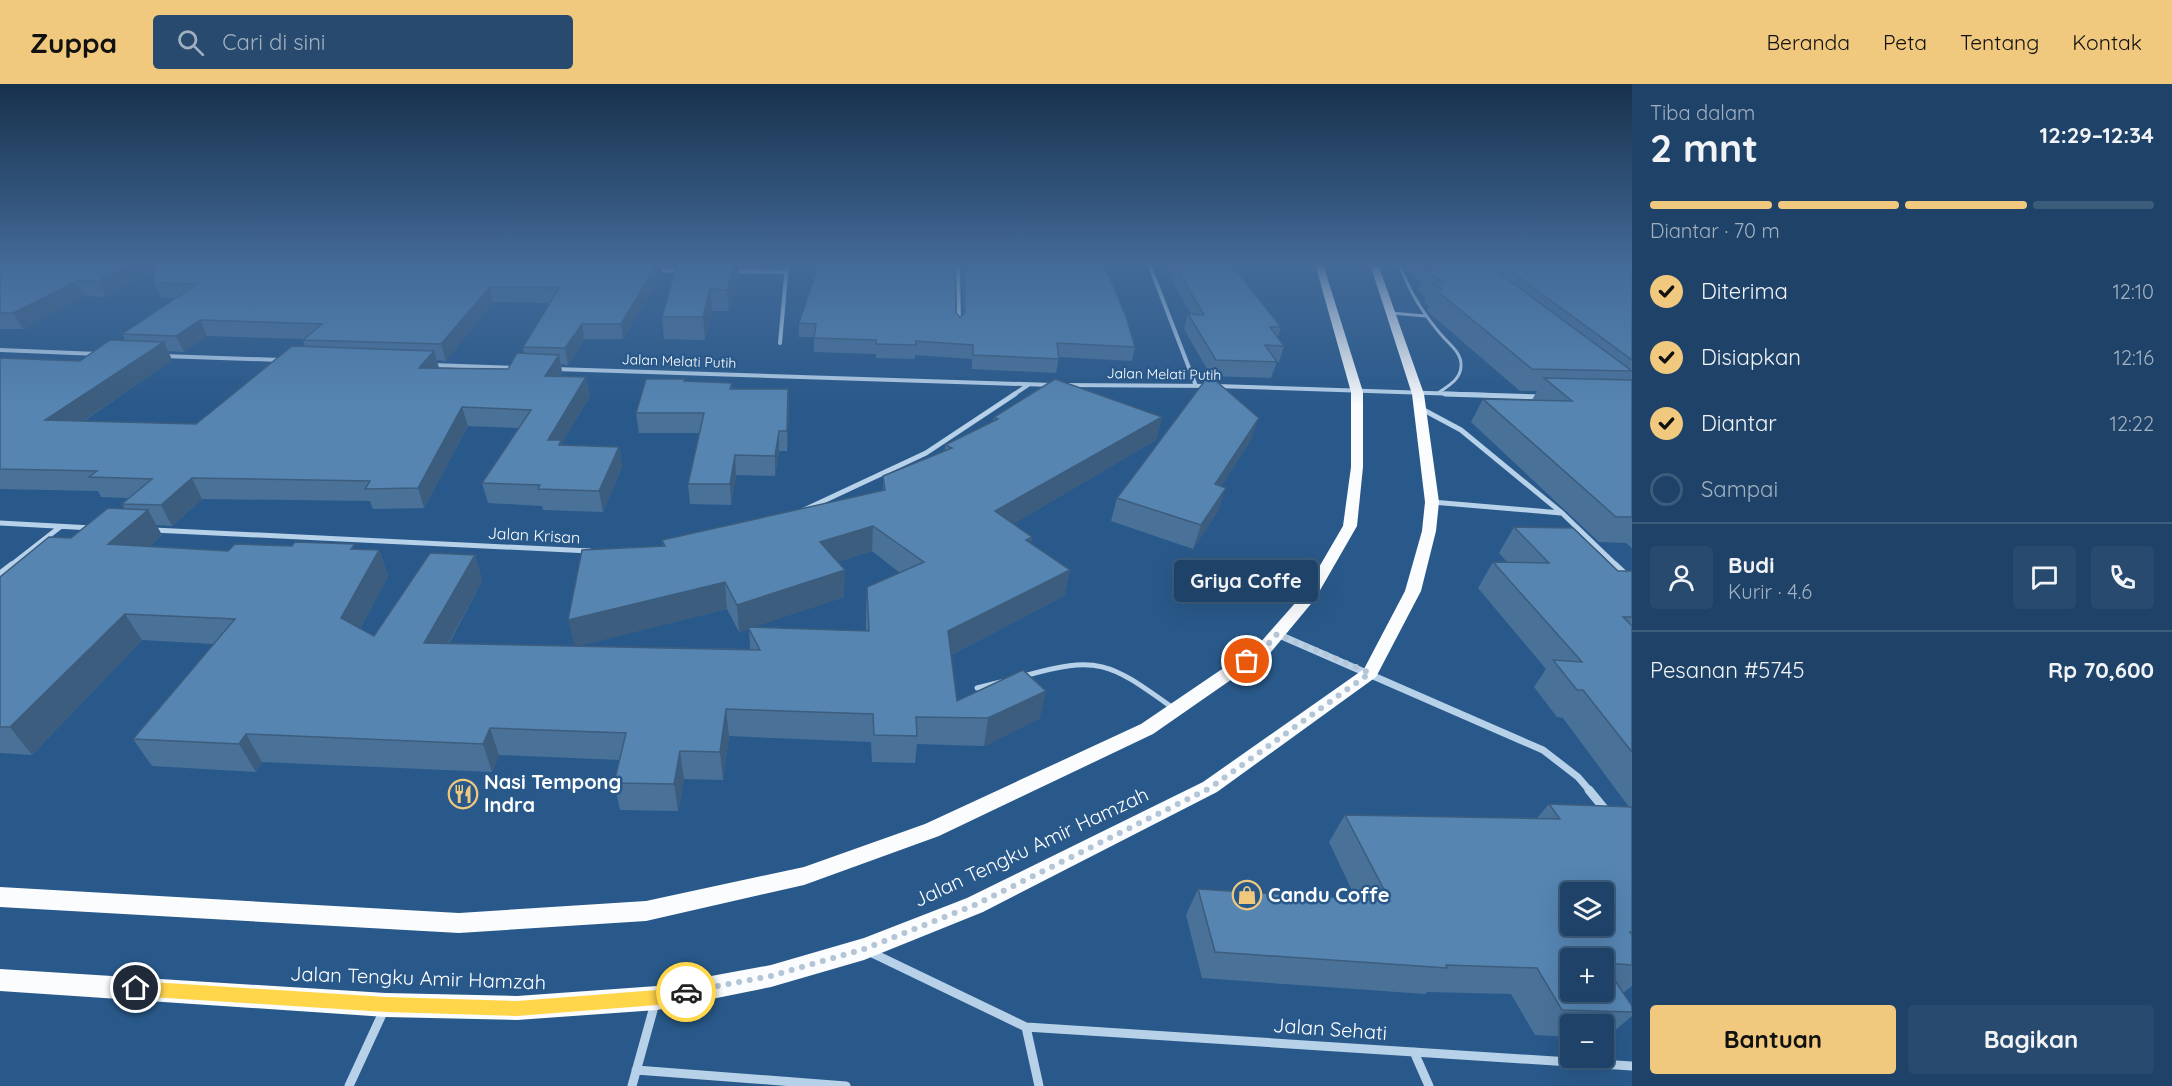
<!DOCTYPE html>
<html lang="id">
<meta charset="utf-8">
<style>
:root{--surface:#1f4368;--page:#274a6e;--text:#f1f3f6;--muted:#a1b0c0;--line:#3c5c7c;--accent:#f0c87e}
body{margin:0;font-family:Quicksand,sans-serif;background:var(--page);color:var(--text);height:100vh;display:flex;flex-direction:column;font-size:22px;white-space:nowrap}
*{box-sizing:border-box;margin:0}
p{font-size:20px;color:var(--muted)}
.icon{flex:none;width:33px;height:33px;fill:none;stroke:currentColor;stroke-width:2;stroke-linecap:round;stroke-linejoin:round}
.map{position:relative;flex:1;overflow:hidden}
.panel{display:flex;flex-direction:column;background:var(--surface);width:540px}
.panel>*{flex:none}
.controls{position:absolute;left:1560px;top:798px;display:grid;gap:12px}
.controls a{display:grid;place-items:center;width:54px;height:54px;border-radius:6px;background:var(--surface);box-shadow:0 6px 24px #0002,0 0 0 2px var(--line);font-size:30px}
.pin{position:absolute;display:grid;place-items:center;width:51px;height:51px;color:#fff;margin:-26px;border:3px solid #fff;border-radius:50%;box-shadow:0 2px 6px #0007}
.courier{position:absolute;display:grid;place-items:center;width:60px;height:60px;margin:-30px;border:4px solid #ffd54a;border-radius:50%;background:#fff;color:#222;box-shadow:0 2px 8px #0007}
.bubble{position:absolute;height:42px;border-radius:6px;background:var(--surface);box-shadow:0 6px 24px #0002,0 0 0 2px var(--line);font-size:20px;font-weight:700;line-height:42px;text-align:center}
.headline em{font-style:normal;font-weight:700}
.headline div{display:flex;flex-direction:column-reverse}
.headline{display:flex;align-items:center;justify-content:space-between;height:102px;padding:0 18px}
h1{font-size:39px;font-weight:700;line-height:45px}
.bar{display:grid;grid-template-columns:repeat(4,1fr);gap:9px 6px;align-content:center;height:72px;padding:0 18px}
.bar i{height:8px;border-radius:4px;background:var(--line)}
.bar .on{background:var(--accent)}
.bar p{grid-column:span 4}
.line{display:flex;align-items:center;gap:15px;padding:0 18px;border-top:2px solid var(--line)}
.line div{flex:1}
.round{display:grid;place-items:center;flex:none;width:63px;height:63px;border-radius:6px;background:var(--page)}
ol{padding:0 18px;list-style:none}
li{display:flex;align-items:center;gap:18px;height:66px}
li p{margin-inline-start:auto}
li .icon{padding:6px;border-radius:50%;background:var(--accent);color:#111;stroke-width:4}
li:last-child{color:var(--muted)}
li i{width:33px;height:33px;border:3px solid var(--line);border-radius:50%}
.button{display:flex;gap:12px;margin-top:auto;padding:12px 18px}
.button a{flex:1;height:69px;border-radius:6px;background:var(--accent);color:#111;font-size:24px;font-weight:700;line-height:69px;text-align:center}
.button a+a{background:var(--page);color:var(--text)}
header{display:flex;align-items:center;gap:36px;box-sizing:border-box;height:84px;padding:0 30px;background:var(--accent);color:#111}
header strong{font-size:28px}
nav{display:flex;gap:33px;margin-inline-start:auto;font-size:21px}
.search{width:420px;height:54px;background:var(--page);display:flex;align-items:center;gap:15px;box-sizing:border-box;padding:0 21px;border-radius:6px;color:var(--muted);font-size:22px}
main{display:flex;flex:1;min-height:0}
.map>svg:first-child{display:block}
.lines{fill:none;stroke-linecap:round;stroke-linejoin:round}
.lane-far1{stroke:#b7d1e9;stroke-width:3}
.lane{stroke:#b7d1e9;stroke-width:5}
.street-far3{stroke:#b7d1e9;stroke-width:4}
.street-far2{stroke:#b7d1e9;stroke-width:5}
.street-far1{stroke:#b7d1e9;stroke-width:7}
.street{stroke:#b7d1e9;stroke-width:9}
.primary{fill:#fafcfe;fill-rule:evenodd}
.wall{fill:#4a7299;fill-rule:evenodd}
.shaded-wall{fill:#3c5d7d}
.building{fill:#5685b2;stroke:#3c5d7d;stroke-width:1.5;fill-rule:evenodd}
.route{fill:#ffd54a}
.done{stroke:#b4c5d6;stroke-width:6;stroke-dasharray:0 10.8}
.labels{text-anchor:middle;stroke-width:5;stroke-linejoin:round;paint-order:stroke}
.far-street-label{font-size:14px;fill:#fff;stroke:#29598a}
.street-label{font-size:16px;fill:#fff;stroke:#29598a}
.near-poi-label{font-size:20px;font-weight:bold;fill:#fff;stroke:#29598a;text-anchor:start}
.near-street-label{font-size:20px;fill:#fff;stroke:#29598a}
</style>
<header>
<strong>Zuppa</strong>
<div class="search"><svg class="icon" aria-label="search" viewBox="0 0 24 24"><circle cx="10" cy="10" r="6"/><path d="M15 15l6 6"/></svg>Cari di sini</div>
<nav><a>Beranda</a><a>Peta</a><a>Tentang</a><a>Kontak</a></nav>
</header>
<main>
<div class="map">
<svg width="1632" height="1002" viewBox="0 0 1632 1002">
<rect width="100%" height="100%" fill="#29598a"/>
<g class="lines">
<path class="lane-far1" d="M1399 180C1410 209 1424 232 1445 255 1452 262 1462 271 1461 282 1461 295 1448 302 1438 309
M1391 229 1425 232"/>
<path class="lane" d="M1024 592C1100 570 1111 580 1173 624
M977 604 1001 598"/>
<path class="street-far3" d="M958 180 959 238
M1149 180 1196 302
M655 186 684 187
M730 187 785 188
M780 259 787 180
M0 266 98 270
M163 272 281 276
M432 281 515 284
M555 285 1052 301
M1062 301 1216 302 1489 311
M1013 311 1028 301"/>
<path class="street-far2" d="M1445 310 1541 313
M1420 324 1461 346 1562 429 1617 482
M1432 418 1561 429
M804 426 926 369 1015 310
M0 439 92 444
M153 446 590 467
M10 482 60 443"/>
<path class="street-far1" d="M1615 481 1632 497
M0 490 12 481
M1277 550 1543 666 1578 693 1590 707"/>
<path class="street" d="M1589 706 1607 728
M870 868 1026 943 1039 1002
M1026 943 1632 982
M1414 968 1429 1002
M636 986 846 1002
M349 1002 384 926
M632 1002 655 919"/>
<path class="primary" d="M1315 180H1323L1363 308V383L1357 442 1315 515 1271 568 1153 650 939 752 804 801 646 837 459 849 0 823V803L459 829 646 817 804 783 925 740 1141 640 1259 560 1304 509 1343 442 1351 383V308Z
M1370 180H1378L1424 310 1439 418 1436 447 1421 507 1376 593 1217 708 983 828 864 876 771 903 657 926 517 936 386 933 0 907V885L386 909 517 912 657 902 771 881 864 854 967 814 1203 698 1364 585 1405 507 1422 447 1425 418 1412 310Z"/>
</g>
<path class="wall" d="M0 180H667L666 182H661L662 190 623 255H584L568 281 561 280 562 289 560 292 586 293 590 312 562 359V361L619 363 622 383 603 428 543 426 542 422 488 419 482 399 519 344 468 342 424 424 373 425 370 417 202 415 172 442 156 441 162 451 150 462 228 467 357 465 379 466 388 492 360 545 374 552 475 471 482 497 449 560 574 562 663 462 662 456 883 407V392L945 367V361L993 338 994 333H1162L1156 356 1013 440 1032 453 1031 460 1070 486 1064 512 951 571 957 617 1040 634 984 662 917 660 915 679 872 678 871 658 729 652 723 696 684 695 678 727 620 726 614 699 620 676 499 671 492 688 262 678 256 688 152 682 133 655 214 560 142 556 32 671 0 669V493L125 425 122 420 128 414 101 413 98 407 0 405V274L80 277 126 257 122 250 176 214H161L154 199 155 185 106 213 85 212 23 245H0ZM493 218 550 219 523 263 524 270 508 285 439 284 437 276 446 277ZM207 252 304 255 303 256 305 263 196 340 84 337 172 276 168 267 184 268ZM872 467 900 489 867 503 866 530V547L753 543 844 513 837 478ZM727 525 739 548 749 545 750 565 577 562Z
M677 180H742L741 183H738L739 191 729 227H712L705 256 664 255 662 233Z
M817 180H955L956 229 960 233 963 230 962 180H1104L1135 263 1132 277 1059 273 1056 289 972 285V275L915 271V275L876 274V270L814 268V253H799V239L818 183H817Z
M1162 180H1231L1281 243 1278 253 1284 262 1279 278H1277L1271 294 1211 292 1184 245 1188 230H1191Z
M1409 180H1623L1632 185V464L1626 459 1599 458 1471 338 1483 315 1532 316 1537 307H1520L1427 227 1429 222 1424 218 1426 213 1418 206 1421 198 1407 187Z
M685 297 732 299V305H788L789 324 787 367H779L775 392 736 391 731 421 690 420 688 400 700 349H639L636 329Z
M1251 356 1221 402 1218 427 1193 465 1111 437 1117 414Z
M1514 443 1618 487H1632V902L1623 909 1632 922V932L1606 954H1604V940H1570V953L1535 951 1511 910 1427 908 1425 910 1202 894 1186 831 1198 805 1356 815 1329 758 1345 731 1537 734 1549 720 1629 723 1563 634 1557 633 1534 603 1546 585 1478 504 1493 478H1507L1499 469Z"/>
<path class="shaded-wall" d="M129 180H162L106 213 98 197Z
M657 180H660L662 190 623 255 621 240Z
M735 180H738L739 191 729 227 727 206Z
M77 197 85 212 23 245 13 229Z
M490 203 493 218 446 277 441 260Z
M710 205 712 227 705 256 703 233Z
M200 236 207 252 184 268 176 252Z
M582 240 584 255 568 281 565 264Z
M164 258 172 276 57 355 45 336Z
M434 267 439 285 419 284Z
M559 271 562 289 548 310 545 292Z
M586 293 590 312 562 359 565 376 548 356Z
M788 305 789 324 787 367V347Z
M462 323 468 342 424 424 418 404Z
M1162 333 1156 356 991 453 995 427Z
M1259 334 1251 356 1207 424 1215 400Z
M779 347V367L775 392V372Z
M619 363 622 383 603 428 599 407Z
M735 371 736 391 731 421 730 400Z
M192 394 202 415 172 442 161 421Z
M1226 404 1218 427 1193 465 1201 441Z
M148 426 162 451 124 486 108 460Z
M873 442 872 467 820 484V458Z
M1032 453 1028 479 1026 456Z
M379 466 388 492 352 560 341 534Z
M475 471 482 497 434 586 424 559Z
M845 486 844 513 739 548 737 521Z
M1070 486 1064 512 945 574 948 547Z
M725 498 727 525 575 563 568 536Z
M125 530 142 556 32 671 10 643Z
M1046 607 1040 634 984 662 988 634Z
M726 625 729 652 723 696 720 668Z
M490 644 499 671 492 688 483 660Z
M246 650 262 678 256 688 239 660Z
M680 667 684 695 678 727 674 700Z"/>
<path class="building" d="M0 180H129L98 197H77L13 229H0Z
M155 180H657L621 240H582L565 264 523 263 559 204 490 203 441 260 303 256 322 240 200 236 176 252 122 250 197 200 154 199Z
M677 180H735L727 206 710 205 703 233H662Z
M819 180H955L956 229 960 233 965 229 964 180H1104L1127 235 1135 263 1057 259 1059 275 973 271V261L916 257V261L876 260V256L814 254 816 240 799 239Z
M1174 180H1231L1281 243H1270L1284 262 1265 261 1277 278 1216 276 1188 230 1204 231Z
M1431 180H1487L1632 287 1532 285 1436 206 1442 205 1433 198H1442L1426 186H1439Z
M1501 180H1623L1632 185V276Z
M110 256 164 258 45 336 196 340 292 262 434 267 419 284 508 285 517 269 559 271 545 292 586 293 548 356H561L559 361 619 363 599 407 538 405 540 401 482 399 531 326 462 323 418 404 365 405 370 397 192 394 161 421 122 420 152 395 89 393 97 387 0 385V274L80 277Z
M1209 291 1259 334 1215 400 1226 404 1201 441 1117 414Z
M1544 294 1632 296V433H1616L1483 315 1572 317Z
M646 295H685L684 297 732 299 730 305H788L787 347H779L775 372 735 371 730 400H688L704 329H636Z
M1055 295 1162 333 995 427 1032 453 1026 456 1070 486 948 547 957 617 1023 586 1046 607 988 634 916 633 917 652 874 651 873 630 726 625 720 668 680 667 674 700 614 699 626 649 490 644 483 660 246 650 239 660 133 655 235 535 125 530 10 643H0V493L49 453 71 454 108 424 148 426 108 460 228 467 235 460 292 462 295 458 355 460 351 465 379 466 341 534 374 552 430 469 475 471 424 559 760 566 748 543 869 547 867 503 924 478 873 442 820 458 845 486 737 521 725 498 568 536 582 466 665 462 662 456 885 406 883 392 952 364 945 361 998 335 994 333Z
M1514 443 1573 444 1618 487H1632V533H1623L1632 542V668L1583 606H1577L1553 576 1582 578 1493 478 1549 479Z
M1549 720 1632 723V848H1630L1632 851V881L1604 879V874H1570V908H1604V880L1632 922V928L1562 926 1537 884 1446 881 1447 884 1215 868 1198 805 1390 817 1345 731 1560 735ZM1570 808H1604V842H1570Z"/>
<linearGradient id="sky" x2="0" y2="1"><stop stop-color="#17314c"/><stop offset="0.56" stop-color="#436a98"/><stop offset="1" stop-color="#436a98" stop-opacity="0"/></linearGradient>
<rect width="1632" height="321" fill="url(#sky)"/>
<path class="route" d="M136 897 386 913 517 917 657 906 686 901 692 903 694 908 692 913 657 921 517 932 386 928 136 912 131 910 129 904 131 899Z"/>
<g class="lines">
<path class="done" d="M686 908 771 892 864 865 975 821 1210 704 1370 589 1277 550 1265 564 1247 577"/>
</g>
<defs>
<g id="restaurant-ring" transform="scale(1.5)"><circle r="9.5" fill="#29598a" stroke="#f0c87e" stroke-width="1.5"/><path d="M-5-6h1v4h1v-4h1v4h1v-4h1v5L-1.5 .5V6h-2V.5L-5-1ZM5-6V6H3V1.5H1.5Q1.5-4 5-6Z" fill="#f0c87e"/></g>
<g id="shop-ring" transform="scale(1.5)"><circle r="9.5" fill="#29598a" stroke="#f0c87e" stroke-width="1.5"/><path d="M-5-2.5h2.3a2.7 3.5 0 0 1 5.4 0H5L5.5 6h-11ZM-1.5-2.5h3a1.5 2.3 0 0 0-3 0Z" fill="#f0c87e"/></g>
</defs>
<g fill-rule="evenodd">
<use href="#restaurant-ring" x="463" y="710"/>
<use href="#shop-ring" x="1247" y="811"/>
</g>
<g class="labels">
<g class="far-street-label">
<text transform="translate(679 277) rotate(2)" y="5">Jalan Melati Putih</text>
<text transform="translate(1164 290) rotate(1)" y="5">Jalan Melati Putih</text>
</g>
<g class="street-label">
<text transform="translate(534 451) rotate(3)" y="6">Jalan Krisan</text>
</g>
<g class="near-poi-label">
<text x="484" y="705">Nasi Tempong<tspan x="484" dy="23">Indra</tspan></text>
<text x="1268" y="818">Candu Coffe</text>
</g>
<g class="near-street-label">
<text transform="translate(1031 763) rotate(-25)" y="7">Jalan Tengku Amir Hamzah</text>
<text transform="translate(418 894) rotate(2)" y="7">Jalan Tengku Amir Hamzah</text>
<text transform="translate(1330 945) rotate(4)" y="7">Jalan Sehati</text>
</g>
</g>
</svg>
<div class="controls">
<a><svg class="icon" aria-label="layers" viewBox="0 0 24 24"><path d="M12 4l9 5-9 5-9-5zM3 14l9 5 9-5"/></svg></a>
<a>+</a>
<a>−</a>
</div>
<div class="pin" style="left:1247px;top:577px;background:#ea580c"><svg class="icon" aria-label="bag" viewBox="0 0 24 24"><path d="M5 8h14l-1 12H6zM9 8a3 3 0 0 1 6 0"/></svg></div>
<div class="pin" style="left:136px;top:904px;background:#1f2937"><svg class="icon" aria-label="home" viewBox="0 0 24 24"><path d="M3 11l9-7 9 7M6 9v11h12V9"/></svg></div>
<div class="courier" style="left:686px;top:908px"><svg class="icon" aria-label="car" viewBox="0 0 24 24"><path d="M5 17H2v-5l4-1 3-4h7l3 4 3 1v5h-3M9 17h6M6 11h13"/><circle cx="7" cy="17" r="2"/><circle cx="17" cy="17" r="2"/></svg></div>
<div class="bubble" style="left:1174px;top:476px;width:144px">Griya Coffe</div>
</div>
<section class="panel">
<div class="headline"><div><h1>2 mnt</h1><p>Tiba dalam</p></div><em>12:29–12:34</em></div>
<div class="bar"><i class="on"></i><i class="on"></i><i class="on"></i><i></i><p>Diantar · 70 m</p></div>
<ol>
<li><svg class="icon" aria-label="check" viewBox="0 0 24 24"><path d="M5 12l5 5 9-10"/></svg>Diterima<p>12:10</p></li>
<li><svg class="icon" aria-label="check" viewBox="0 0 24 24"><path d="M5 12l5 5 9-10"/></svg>Disiapkan<p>12:16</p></li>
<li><svg class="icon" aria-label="check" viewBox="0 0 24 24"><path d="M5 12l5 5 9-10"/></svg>Diantar<p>12:22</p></li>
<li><i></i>Sampai</li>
</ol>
<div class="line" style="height:108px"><a class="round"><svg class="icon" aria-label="person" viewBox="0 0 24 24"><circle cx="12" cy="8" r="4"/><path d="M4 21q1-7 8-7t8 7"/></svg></a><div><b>Budi</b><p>Kurir · 4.6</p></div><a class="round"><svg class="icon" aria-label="chat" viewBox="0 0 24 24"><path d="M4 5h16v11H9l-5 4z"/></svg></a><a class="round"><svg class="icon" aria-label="phone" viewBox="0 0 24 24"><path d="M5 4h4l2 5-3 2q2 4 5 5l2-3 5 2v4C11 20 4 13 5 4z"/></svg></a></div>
<div class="line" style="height:78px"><div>Pesanan #5745</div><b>Rp 70,600</b></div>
<div class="button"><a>Bantuan</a><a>Bagikan</a></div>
</section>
</main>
